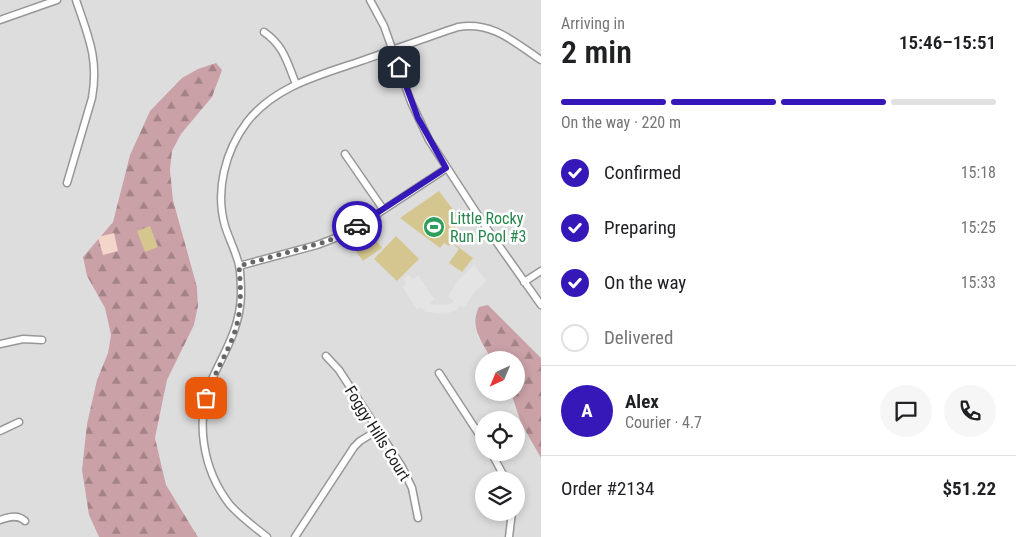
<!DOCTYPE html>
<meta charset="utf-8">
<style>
:root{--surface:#fff;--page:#f6f6f6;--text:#202124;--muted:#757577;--line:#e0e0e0;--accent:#3518b7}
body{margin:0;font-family:"Roboto Condensed",sans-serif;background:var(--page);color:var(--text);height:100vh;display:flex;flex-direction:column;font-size:19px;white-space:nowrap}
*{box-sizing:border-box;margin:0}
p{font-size:16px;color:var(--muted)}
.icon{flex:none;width:28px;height:28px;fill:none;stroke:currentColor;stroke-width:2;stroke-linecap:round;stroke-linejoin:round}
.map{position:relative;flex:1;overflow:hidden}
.sheet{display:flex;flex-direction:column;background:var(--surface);width:475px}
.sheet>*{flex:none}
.needle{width:32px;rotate:224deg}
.controls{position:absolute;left:475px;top:351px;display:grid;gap:10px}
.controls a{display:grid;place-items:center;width:50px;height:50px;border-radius:50%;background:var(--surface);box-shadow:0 2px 8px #0003;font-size:25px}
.pin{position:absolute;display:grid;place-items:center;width:42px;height:42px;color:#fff;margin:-21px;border-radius:10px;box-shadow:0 2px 8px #0006}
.courier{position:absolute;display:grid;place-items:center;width:50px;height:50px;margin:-25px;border:4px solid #3518b7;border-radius:50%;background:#fff;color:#222;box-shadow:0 1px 6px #0007}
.head em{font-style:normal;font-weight:600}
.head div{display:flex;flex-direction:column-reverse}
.head{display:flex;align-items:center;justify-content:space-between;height:85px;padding:0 20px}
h1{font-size:32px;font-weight:600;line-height:38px}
.bar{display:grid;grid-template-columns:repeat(4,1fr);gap:8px 5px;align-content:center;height:60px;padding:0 20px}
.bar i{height:6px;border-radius:4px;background:var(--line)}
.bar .current{background:var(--accent)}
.bar p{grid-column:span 4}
.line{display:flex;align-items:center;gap:12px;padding:0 20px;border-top:1px solid var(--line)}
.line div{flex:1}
.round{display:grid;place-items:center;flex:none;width:52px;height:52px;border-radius:26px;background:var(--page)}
ol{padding:0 20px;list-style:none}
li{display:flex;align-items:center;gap:15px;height:55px}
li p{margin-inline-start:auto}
li .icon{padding:5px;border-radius:50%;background:var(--accent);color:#fff;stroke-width:4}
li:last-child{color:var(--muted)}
li i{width:28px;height:28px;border:2px solid var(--line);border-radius:50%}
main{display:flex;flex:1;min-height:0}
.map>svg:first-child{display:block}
.residential{fill:#ddddde;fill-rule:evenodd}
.forest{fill:url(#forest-firs)}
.park{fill:#f3d5ca}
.pitch{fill:#d5c68f}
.parking{fill:#e4e4e4}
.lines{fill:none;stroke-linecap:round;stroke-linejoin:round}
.street-casing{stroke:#979797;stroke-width:9}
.street{stroke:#fff;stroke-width:6}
.done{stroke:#686668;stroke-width:5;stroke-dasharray:0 9}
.route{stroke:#3518b7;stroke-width:6}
.labels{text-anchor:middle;stroke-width:5;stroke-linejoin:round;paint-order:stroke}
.leisure-label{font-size:16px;fill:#27864d;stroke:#fff;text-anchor:start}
.street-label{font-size:16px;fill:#202020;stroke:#fff}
</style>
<main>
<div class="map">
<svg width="541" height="537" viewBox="0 0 541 537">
<defs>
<pattern id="forest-firs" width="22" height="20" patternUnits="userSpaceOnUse" patternTransform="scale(1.25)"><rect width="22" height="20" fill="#c9a1a6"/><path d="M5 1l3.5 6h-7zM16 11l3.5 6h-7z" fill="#a38387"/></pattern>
</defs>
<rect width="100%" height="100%" fill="#eee7ef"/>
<path class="residential" d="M0 0H541V358L488 305 477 335 492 360H484V392L511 393 521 423 541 458V537H198L166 485 155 438 167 380 194 325 198 306 197 287 173 200 170 170 172 151 181 134 212 97 130 155 113 222 83 257 87 276 105 308 111 335 108 353 97 380 89 515 99 537H0ZM484 420H516V452H484ZM484 480H516V512H484Z"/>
<path class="forest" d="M216 63 222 70 212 97 181 134 172 151 170 170 173 200 197 287 198 306 194 325 167 380 155 438 166 485 198 537H99L89 515 82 470 87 424 97 380 108 353 111 335 105 308 87 276 83 257 113 222 130 155 150 111 182 78 198 69Z
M488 305 541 358V458L521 423 511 393 516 392V360H492C482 343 469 326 479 307Z"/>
<path class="park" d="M114 233 118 251 103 255 98 237Z"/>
<path class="pitch" d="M439 191 457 215 451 223 461 232 453 243 473 258 462 272 449 263 459 249 452 243 449 246 444 243 440 248 400 218Z
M150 226 158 247 145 252 137 231Z
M372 234 382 248 363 261 353 247Z
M396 236 419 259 397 281 374 259Z"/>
<path class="parking" d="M474 265 487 281 475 291 464 308 461 305 455 311 445 314 426 312 421 307 417 310 403 287 406 284 404 278 408 275 413 279 418 275 434 299 430 304 444 305 452 303 454 300 448 297 457 281Z"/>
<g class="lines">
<g class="street-casing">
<path id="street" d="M370 0 384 26 411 102 429 140 483 223 541 305
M0 20 57 0
M264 32C284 46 287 62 296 84
M345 154 383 209
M67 183 92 98C99 58 88 36 76 0
M239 266 317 245 338 237 371 218 447 168
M524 282 541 271
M0 344 23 339 42 340
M326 356 339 370 402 467 412 488 418 518
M439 373 484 442
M0 431 19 422
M491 452 506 480
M0 520C8 517 18 514 25 521
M267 537C254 527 241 517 230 505 202 469 194 418 213 377 226 349 240 327 241 295 241 286 241 275 239 265 236 252 229 239 225 226 215 191 225 151 247 122 275 86 320 75 361 61 393 50 425 38 458 27 492 21 514 42 541 60
M295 537 354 447 360 441 378 430
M509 537 512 512"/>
</g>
<use href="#street" class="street"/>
</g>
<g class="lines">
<path class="done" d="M206 398C213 375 226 356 234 334 242 312 241 289 239 266L328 241 357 226"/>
<path class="route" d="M357 226 446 168 418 118 399 67"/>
</g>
<defs>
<g id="stadium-disc" transform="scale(1.125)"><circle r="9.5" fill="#2e9e5b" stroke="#fff"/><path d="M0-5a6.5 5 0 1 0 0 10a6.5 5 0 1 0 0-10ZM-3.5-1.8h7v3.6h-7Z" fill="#fff"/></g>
</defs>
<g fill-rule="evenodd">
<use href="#stadium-disc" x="434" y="227"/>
</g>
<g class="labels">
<g class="leisure-label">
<text x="450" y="224">Little Rocky<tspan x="450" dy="18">Run Pool #3</tspan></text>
</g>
<g class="street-label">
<text transform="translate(378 433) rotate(58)" y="6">Foggy Hills Court</text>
</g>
</g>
</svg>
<div class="controls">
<a><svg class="needle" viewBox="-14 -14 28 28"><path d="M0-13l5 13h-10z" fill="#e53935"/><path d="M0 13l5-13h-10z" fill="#757577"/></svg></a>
<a><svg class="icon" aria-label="locate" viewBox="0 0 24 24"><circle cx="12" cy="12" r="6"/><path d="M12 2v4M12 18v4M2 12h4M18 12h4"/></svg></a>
<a><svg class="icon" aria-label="layers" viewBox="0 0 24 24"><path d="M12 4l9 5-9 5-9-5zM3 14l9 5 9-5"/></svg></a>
</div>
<div class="pin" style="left:206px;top:398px;background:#ea580c"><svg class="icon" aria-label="bag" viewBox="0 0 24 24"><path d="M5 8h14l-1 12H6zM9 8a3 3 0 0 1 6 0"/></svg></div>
<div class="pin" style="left:399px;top:67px;background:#1f2937"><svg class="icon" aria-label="home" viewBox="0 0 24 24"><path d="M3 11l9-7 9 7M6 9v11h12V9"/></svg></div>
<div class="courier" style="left:357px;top:226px"><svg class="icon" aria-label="car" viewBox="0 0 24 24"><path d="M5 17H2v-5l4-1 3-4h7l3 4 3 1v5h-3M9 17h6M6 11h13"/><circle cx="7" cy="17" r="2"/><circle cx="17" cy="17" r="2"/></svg></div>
</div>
<section class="sheet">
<div class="head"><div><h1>2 min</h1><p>Arriving in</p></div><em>15:46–15:51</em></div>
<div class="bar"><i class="current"></i><i class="current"></i><i class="current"></i><i></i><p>On the way · 220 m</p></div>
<ol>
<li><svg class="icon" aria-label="check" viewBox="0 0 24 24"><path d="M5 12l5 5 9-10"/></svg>Confirmed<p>15:18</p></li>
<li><svg class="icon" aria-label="check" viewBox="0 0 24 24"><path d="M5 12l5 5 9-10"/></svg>Preparing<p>15:25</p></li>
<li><svg class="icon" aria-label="check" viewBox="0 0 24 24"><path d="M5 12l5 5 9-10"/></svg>On the way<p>15:33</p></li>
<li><i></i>Delivered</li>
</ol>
<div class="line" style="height:90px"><b class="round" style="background:var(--accent);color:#fff">A</b><div><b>Alex</b><p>Courier · 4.7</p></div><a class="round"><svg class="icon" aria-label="chat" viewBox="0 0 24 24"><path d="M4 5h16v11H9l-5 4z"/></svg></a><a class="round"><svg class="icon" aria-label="phone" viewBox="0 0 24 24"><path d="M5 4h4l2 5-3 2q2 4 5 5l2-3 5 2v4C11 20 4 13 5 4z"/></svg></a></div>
<div class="line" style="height:65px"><div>Order #2134</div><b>$51.22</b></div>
</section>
</main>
